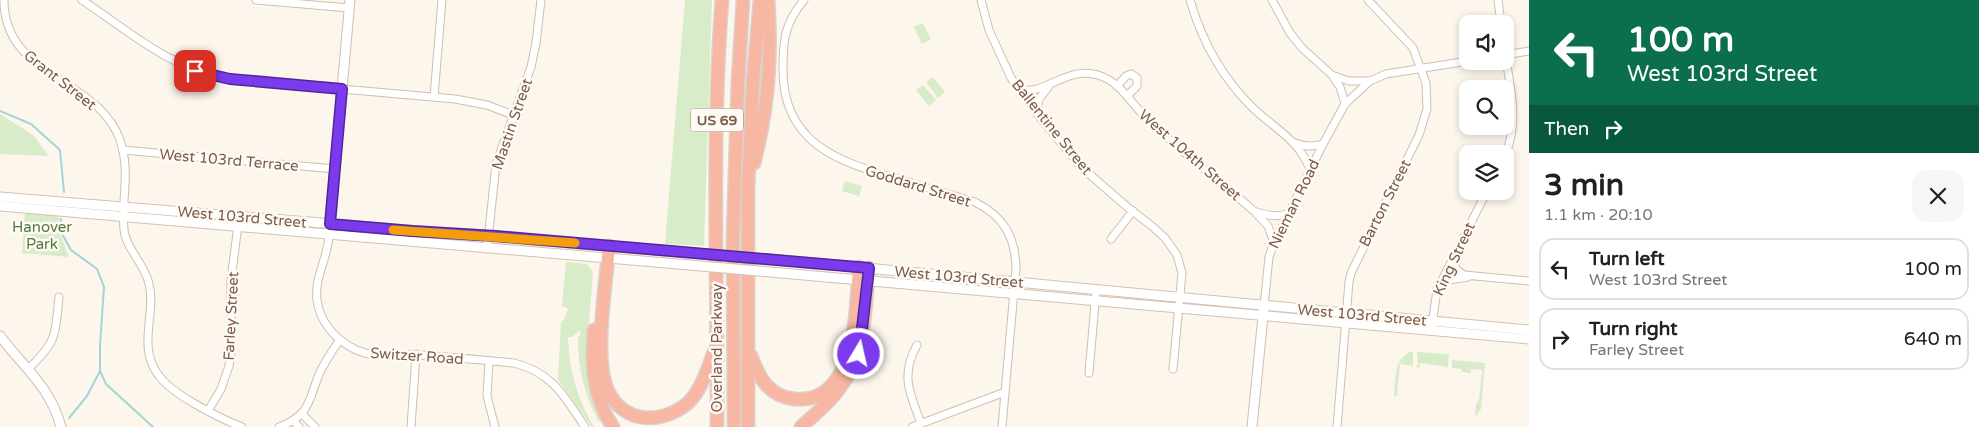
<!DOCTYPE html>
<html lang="en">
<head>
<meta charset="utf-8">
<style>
  body { margin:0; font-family:"Varela Round",sans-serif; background:#f6f6f6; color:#202124; height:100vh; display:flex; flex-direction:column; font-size:19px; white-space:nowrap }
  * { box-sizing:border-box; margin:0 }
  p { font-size:16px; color:#757577 }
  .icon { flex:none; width:28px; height:28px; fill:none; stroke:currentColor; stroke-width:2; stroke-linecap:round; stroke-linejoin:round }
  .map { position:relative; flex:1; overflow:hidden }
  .details { display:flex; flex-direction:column; background:#fff; width:450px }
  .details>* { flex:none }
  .banner { background:#0b6e4f; color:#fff; overflow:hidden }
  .buttons { position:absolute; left:1459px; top:15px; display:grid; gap:10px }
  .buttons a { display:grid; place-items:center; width:55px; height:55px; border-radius:10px; background:#fff; box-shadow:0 2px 8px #0003; font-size:25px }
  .pin { position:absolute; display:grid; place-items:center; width:42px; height:42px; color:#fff; margin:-21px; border-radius:10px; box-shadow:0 2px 8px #0006 }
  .me { position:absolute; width:55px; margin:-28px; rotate:9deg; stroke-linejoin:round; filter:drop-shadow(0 0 4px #0008) }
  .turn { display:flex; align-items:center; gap:18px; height:105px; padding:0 15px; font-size:22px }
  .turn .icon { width:65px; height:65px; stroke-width:2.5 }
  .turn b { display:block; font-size:35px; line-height:42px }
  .then { display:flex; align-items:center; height:48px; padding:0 15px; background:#0003; gap:10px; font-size:19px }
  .round { display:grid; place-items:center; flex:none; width:52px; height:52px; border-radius:15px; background:#f6f6f6 }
  .overview { display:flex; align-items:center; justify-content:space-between; height:85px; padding:0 15px }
  h1 { font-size:30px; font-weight:700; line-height:38px }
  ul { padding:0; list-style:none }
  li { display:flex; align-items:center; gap:15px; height:62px; margin:0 10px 8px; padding:0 5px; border:2px solid #e0e0e0; border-radius:15px }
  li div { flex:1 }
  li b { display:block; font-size:19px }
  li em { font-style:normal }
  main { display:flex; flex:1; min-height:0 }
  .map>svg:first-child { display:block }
</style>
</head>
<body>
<main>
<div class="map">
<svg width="1529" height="427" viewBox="0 0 1529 427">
  <rect width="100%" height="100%" fill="#fdf6ec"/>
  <g fill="#d8ecc9">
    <path d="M685,0H712L704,246L665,244Z"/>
    <path d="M923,23L931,39L922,44L914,27Z"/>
    <path d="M933,77L945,92L938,98L926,82Z"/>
    <path d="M923,85L936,100L929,106L916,90Z"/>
    <path d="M0,114L33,135L49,156L0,154Z"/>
    <path d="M845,181L862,186L859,196L842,191Z"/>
    <path d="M25,212L59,215L60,234L69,257L22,253Z"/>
    <path d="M566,262L587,264L593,272L587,348L588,374L609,427H604L601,422L598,421C584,393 578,369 578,337L580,336V330L572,337H568C569,371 577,398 594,427H592L558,380L561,323L565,318L568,309L562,306Z"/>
    <path d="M1413,351V366L1400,364L1397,396H1394C1396,379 1393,357 1413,351Z"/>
    <path d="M1417,352L1449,354L1448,367L1420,363L1419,368L1416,367L1418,364Z"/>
    <path d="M1452,360L1485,363L1481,409L1475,417L1476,404L1479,400L1482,370L1471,369V373L1462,372V369L1452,368Z"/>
  </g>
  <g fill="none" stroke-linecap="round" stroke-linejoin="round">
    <g stroke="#a5d3da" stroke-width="2">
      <path d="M0,111L31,124L60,150L64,192"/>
      <path d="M61,219L62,234L71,250L97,269L104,287L100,345V371L106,384L153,427"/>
      <path d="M69,418L87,396L100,371"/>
    </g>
    <defs>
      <g id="minor">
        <path d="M4,0C4,78 98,77 120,140C131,172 121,198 124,230C126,249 145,264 149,284C154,304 147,324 148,345C149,375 171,390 195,404C211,413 226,421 242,427"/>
        <path d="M82,0C133,34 167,67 229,79L455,99L487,105L513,115"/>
        <path d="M256,0L349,8"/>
        <path d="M804,0C784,24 783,41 783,70C783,142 836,161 895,178C921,186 948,194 975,202C1004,217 1015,236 1016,268L1002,427"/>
        <path d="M981,0L989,30L1011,78L1042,120L1079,165L1126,206L1153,227L1165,238L1177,255L1182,273L1173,369"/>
        <path d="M1190,0C1202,41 1222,78 1253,108C1276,130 1297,138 1310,169"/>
        <path d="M1272,0L1290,33L1302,48L1332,75L1340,87L1345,104"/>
        <path d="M1498,0L1501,24"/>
        <path d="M1505,53C1510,87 1520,122 1505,155"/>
        <path d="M1505,55L1529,51"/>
        <path d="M1334,76L1349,81H1370"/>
        <path d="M1117,86L1126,76L1131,74L1137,78V86L1127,96"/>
        <path d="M1019,88C1041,99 1066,65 1098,75C1122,82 1133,107 1151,123C1184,154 1221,182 1255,212L1268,226L1274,243"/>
        <path d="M434,97L442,0"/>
        <path d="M1037,114L1039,99L1049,86"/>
        <path d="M1295,143C1305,147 1313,147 1323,144"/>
        <path d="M123,150L335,169"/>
        <path d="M1256,212C1267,215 1278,218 1289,213"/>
        <path d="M329,233C329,257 314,276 317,300C321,329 348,353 377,355C391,356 405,353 419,355C450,357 482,360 514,363C553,373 564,396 585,427"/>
        <path d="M1111,239L1133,211"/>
        <path d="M487,249L496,164L531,67L536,43L541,0"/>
        <path d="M1452,260L1457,270L1464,275L1529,281"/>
        <path d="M1441,284L1448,280L1468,277"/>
        <path d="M1264,306L1269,257L1274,243L1323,144L1345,104L1370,81L1386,74L1468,61"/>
        <path d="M1431,331L1437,290L1487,191"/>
        <path d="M917,345C900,375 910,394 921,423"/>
        <path d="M489,361L487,396L495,427"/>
        <path d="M29,368C58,341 55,334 59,297"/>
        <path d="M1089,373L1096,291"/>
        <path d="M208,411L221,389L229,366L231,352V280L239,217"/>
        <path d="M302,414L315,427"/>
        <path d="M294,421L299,427"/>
        <path d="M279,427C313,414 308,398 321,370C327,359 333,349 340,340"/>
        <path d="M411,427L416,354"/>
        <path d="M912,427L1005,392"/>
        <path d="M1337,427L1349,282L1351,273L1419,135L1427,109L1426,83L1413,48L1368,0"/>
      </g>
      <g id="tertiary">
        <path d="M329,233L350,0"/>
        <path d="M0,336C24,368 50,386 61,427"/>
        <path d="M1252,427L1264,306"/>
      </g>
      <g id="secondary">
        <path d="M0,197L668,251"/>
        <path d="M0,206L666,263"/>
        <path d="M781,260L1529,330"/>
        <path d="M781,273L1529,339"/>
      </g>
      <g id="motorway">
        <path d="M754,163C768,110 772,54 768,0"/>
        <path d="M609,246C606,284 595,348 605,383C618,423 659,427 688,403C702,389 707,370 714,352"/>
        <path d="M594,330C591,365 593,397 613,427"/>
        <path d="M751,356C759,377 768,396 794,399C857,406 856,308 859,267"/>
        <path d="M717,427C718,285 711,142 722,0"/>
        <path d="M734,427L733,238L738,82L743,0"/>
        <path d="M748,427V187L753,82L760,0"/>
        <path d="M801,427C814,415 829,403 839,389C867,353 864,311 869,268"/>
      </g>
    </defs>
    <use href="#minor" stroke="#d1beb0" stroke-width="9"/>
    <use href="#tertiary" stroke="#d1beb0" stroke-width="11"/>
    <use href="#secondary" stroke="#d6c0b0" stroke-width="11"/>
    <use href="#motorway" stroke="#dad1cd" stroke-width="15"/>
    <use href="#minor" stroke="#fff" stroke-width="7"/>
    <use href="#tertiary" stroke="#fff" stroke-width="9"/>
    <use href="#secondary" stroke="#fff" stroke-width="9"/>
    <use href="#motorway" stroke="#f7b7a3" stroke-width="12"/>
    <defs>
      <g id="secondary-bridge">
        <path d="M668,251L781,260"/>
        <path d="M666,263L781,273"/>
      </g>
    </defs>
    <use href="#secondary-bridge" stroke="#d6c0b0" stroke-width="11" stroke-linecap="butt"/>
    <use href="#secondary-bridge" stroke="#fff" stroke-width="9"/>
  </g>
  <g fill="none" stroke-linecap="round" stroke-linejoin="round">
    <defs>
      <path id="route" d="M195,71L230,79L342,89L330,224L412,231L496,236L869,268L859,354"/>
    </defs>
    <use href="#route" stroke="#51269a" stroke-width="12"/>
    <use href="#route" stroke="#7c3aed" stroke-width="9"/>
    <path stroke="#f59e0b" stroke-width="9" d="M393,230L575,243"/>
  </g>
  <g text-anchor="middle" stroke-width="5" stroke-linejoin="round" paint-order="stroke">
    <rect fill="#fffaf3" stroke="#a28b7f" stroke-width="1" x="691" y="108.5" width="52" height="23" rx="4"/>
    <g font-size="14" font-weight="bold" fill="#7a5c4d">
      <text x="717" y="125">US 69</text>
    </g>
    <g font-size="15" fill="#7a5c4d" stroke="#fffaf3">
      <text transform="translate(60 80) rotate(38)" y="5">Grant Street</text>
      <text transform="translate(512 124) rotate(-71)" y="5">Mastin Street</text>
      <text transform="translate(1052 127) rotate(51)" y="5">Ballentine Street</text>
      <text transform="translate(1190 155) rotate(41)" y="5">West 104th Street</text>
      <text transform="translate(229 160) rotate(5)" y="5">West 103rd Terrace</text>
      <text transform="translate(918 186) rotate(17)" y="5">Goddard Street</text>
      <text transform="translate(1385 203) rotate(-63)" y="5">Barton Street</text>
      <text transform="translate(1294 204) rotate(-64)" y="5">Nieman Road</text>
      <text transform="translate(242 217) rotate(5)" y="5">West 103rd Street</text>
      <text transform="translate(1454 259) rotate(-65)" y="5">King Street</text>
      <text transform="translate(959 277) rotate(5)" y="5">West 103rd Street</text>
      <text transform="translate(1362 315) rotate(5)" y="5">West 103rd Street</text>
      <text transform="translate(231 316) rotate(-87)" y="5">Farley Street</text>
      <text transform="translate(717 348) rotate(-90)" y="5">Overland Parkway</text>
      <text transform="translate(417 356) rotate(4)" y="5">Switzer Road</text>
    </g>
    <g font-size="15" fill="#537a41" stroke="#fffaf3">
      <text x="42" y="232">Hanover<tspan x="42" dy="17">Park</tspan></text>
    </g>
  </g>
</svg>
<div class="buttons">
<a><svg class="icon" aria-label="sound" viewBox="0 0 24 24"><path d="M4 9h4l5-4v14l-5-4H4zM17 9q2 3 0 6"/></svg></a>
<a><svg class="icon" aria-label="search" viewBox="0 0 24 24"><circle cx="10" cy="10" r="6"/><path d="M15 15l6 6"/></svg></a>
<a><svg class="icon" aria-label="layers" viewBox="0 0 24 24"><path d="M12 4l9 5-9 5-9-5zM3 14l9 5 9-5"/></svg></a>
</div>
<div class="pin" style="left:195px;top:71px;background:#d93025"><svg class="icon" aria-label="arrive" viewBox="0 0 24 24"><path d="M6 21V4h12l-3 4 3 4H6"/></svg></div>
<svg class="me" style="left:859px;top:354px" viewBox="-20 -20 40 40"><circle r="17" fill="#7c3aed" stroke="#fff" stroke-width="3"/><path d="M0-11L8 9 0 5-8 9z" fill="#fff"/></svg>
</div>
<section class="details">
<div class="banner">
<div class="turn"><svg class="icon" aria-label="left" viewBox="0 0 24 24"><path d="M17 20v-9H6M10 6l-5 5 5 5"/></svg><div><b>100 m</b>West 103rd Street</div></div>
<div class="then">Then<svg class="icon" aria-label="right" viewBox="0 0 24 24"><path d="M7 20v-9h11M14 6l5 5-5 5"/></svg></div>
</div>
<div class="overview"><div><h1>3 min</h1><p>1.1 km · 20:10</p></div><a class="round"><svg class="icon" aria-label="close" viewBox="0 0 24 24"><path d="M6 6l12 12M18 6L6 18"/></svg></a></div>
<ul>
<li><svg class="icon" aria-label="left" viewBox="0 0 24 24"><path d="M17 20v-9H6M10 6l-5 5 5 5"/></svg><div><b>Turn left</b><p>West 103rd Street</p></div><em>100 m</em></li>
<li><svg class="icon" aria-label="right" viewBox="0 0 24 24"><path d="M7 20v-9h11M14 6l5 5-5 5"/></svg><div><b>Turn right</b><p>Farley Street</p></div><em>640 m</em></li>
</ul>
</section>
</main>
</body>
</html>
